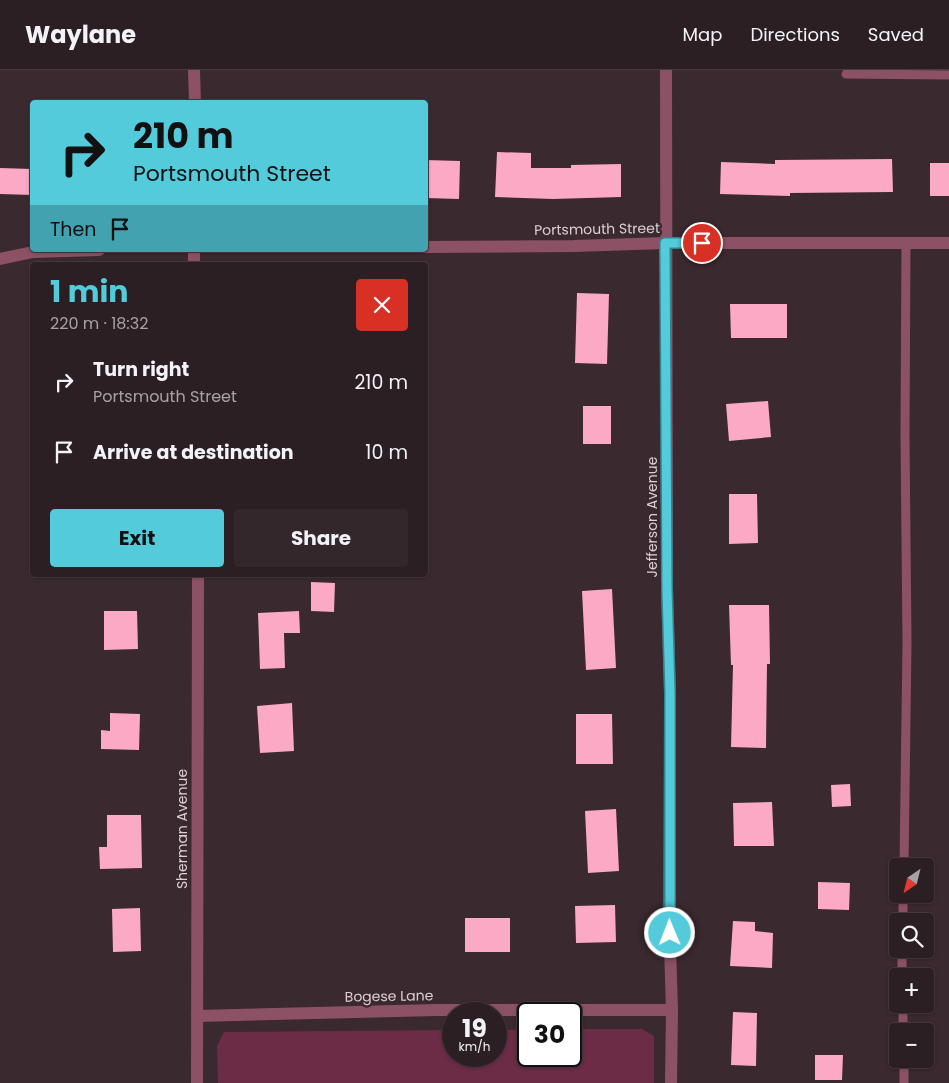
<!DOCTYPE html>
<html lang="en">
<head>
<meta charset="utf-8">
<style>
  body { margin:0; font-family:Poppins,sans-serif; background:#34272b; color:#f1f3f6; height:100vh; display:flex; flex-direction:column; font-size:19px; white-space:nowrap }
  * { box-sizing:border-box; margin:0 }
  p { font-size:16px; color:#a6a2a6 }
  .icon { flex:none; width:28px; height:28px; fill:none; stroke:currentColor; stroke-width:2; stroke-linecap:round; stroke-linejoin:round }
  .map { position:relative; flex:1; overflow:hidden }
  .panel { position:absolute; left:30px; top:192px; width:398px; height:315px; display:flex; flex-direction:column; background:#2c1f23; border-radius:5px; box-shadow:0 1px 4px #0004,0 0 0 1px #483d41 }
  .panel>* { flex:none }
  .banner { position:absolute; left:30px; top:30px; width:398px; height:152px; border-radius:5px; box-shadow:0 1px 4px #0004,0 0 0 1px #483d41; background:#53cbdb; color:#111; overflow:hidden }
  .needle { width:32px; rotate:215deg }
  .fabs { position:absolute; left:889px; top:788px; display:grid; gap:10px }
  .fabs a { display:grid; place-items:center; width:45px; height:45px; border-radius:5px; background:#2c1f23; box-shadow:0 1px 4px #0004,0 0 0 1px #483d41; font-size:25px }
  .speed { position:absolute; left:442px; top:932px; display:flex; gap:10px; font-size:25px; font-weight:700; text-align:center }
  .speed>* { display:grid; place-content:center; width:65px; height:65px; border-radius:50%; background:#2c1f23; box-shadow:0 1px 4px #0004,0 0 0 1px #483d41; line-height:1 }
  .speed small { font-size:12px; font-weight:400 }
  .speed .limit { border:2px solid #111; border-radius:8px; background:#fff; color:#111 }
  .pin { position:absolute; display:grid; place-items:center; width:42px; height:42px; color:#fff; margin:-21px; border:2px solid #fff; border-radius:50%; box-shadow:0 1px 5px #0007 }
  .me { position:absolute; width:55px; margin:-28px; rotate:359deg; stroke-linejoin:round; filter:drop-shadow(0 0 4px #0008) }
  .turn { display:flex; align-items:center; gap:18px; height:105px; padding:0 20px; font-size:22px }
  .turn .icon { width:65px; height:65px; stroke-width:2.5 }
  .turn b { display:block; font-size:35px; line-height:42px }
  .then { display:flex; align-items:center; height:48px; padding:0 20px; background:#0003; gap:10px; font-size:19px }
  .round { display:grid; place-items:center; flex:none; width:52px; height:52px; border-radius:5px; background:#34272b }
  .summary { display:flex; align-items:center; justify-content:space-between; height:85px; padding:0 20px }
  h1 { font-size:30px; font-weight:700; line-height:38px; color:#53cbdb }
  .cta { display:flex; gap:10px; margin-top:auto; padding:10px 20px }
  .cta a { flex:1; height:58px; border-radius:5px; background:#53cbdb; color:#111; font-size:20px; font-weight:700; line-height:58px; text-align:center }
  .cta a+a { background:#34272b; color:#f1f3f6 }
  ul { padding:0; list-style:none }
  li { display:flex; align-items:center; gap:15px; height:70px; padding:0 20px }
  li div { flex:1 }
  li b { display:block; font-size:19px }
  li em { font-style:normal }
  header { display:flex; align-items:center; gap:30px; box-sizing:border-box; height:70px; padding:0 25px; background:#2c1f23; border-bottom:1px solid #483d41 }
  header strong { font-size:24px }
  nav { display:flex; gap:28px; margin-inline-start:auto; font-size:18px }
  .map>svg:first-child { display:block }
</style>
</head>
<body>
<header>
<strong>Waylane</strong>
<nav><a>Map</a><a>Directions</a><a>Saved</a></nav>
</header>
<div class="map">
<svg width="949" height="1013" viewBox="0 0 949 1013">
  <rect width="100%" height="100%" fill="#3a292f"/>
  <path fill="#6c2c45" d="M571,959H642L654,966V1013H218L217,976L224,962L454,960V986H496V960H529V986H571Z"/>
  <g fill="#fba9c5">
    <path d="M497,82L531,83V98H571V95L621,94V127L553,129L495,127Z"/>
    <path d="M892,89L893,122L790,123V126L720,124L721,92L775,94V90Z"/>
    <path d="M425,90L460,91L459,129L425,128Z"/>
    <rect x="930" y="93" width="19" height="33"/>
    <path d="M0,98L32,99V125L0,124Z"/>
    <path d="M577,223L609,224L607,294L575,293Z"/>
    <path d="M730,234H787V268H731Z"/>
    <path d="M768,331L771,367L729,371L726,334Z"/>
    <rect x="583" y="336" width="28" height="38"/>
    <path d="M729,424H757L758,473L729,474Z"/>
    <path d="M311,512L335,513L334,542L311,541Z"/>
    <path d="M612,519L616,598L586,600L582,521Z"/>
    <path d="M729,535H769L770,594H767L766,678L731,677L733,595H731Z"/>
    <path d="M104,541H137L138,579L104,580Z"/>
    <path d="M299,541L300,563H284L285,598L260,599L258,543Z"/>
    <path d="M292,633L294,681L260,683L257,636Z"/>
    <path d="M110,643L140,644L139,680L101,679V660L110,661Z"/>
    <path d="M576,644H612L613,694H576Z"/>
    <path d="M850,714L851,736L832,737L831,715Z"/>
    <path d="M772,732L774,776H734L733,733Z"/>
    <path d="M616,739L619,801L588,803L585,741Z"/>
    <path d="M107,745H141L142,798L100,799L99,777H107Z"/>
    <path d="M818,812L850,813L849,840L818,839Z"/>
    <path d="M615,835L616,872L576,873L575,836Z"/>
    <path d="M140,838L141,881L113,882L112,839Z"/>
    <rect x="465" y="848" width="45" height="34"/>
    <path d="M733,851L755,852V861L773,863L772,898L730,896Z"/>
    <path d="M733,942L757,943L756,996L731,995Z"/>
    <path d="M815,985H843L842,1010H815Z"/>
  </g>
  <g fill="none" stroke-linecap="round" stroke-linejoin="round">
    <g stroke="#8d5166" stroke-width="9">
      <path d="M846,4L949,5"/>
      <path d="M904,796L907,573L905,365L906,174"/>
      <path d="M903,851V824"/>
      <path d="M902,906V879"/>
      <path d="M903,934V961"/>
      <path d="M904,989V1013"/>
    </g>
    <g stroke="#8d5166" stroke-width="12">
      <path d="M194,0L195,32"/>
      <path d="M666,0L667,519L670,623L669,844L672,940L671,1013"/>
      <path d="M425,177L574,176L665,173H949"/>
      <path d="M194,180V195"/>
      <path d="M0,189L33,182L99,180"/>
      <path d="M197,946L436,940H672"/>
      <path d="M197,1013L198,505"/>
    </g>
  </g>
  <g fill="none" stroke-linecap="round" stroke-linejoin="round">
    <defs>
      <path id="route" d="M670,863V623L667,519L665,173H702"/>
    </defs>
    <use href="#route" stroke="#36848e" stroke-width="12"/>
    <use href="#route" stroke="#53cbdb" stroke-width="9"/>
  </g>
  <g text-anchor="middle" stroke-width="5" stroke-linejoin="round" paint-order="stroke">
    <g font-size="14" fill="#dbd0d3" stroke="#3a292f">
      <text transform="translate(597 159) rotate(-1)" y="5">Portsmouth Street</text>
      <text transform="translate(652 447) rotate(-90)" y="5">Jefferson Avenue</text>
      <text transform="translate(182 759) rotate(-90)" y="5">Sherman Avenue</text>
      <text transform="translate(389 926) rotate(-1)" y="5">Bogese Lane</text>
    </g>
  </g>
</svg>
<div class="fabs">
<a><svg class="needle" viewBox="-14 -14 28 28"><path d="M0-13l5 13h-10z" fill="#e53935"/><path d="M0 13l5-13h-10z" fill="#a6a2a6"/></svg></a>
<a><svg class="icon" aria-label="search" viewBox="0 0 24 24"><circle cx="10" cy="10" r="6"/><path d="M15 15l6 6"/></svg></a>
<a>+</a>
<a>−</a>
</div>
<div class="speed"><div>19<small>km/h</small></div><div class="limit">30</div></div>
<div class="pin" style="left:702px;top:173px;background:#d93025"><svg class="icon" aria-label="arrive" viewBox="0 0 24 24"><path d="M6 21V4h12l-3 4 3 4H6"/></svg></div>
<svg class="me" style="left:670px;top:863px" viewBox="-20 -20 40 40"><circle r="17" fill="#53cbdb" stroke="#fff" stroke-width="3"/><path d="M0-11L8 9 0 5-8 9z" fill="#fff"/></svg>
<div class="banner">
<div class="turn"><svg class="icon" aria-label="right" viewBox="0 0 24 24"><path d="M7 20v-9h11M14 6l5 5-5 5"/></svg><div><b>210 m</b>Portsmouth Street</div></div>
<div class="then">Then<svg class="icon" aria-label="arrive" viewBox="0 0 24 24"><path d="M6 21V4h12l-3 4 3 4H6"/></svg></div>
</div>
<section class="panel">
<div class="summary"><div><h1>1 min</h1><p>220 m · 18:32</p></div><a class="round" style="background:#d93025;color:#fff"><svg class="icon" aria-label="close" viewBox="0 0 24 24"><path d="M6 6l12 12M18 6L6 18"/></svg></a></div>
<ul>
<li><svg class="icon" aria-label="right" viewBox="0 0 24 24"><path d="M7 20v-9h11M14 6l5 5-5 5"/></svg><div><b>Turn right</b><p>Portsmouth Street</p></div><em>210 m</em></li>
<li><svg class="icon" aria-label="arrive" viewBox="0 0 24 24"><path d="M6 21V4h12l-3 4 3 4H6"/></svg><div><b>Arrive at destination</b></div><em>10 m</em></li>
</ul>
<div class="cta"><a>Exit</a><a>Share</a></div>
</section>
</div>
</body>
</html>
